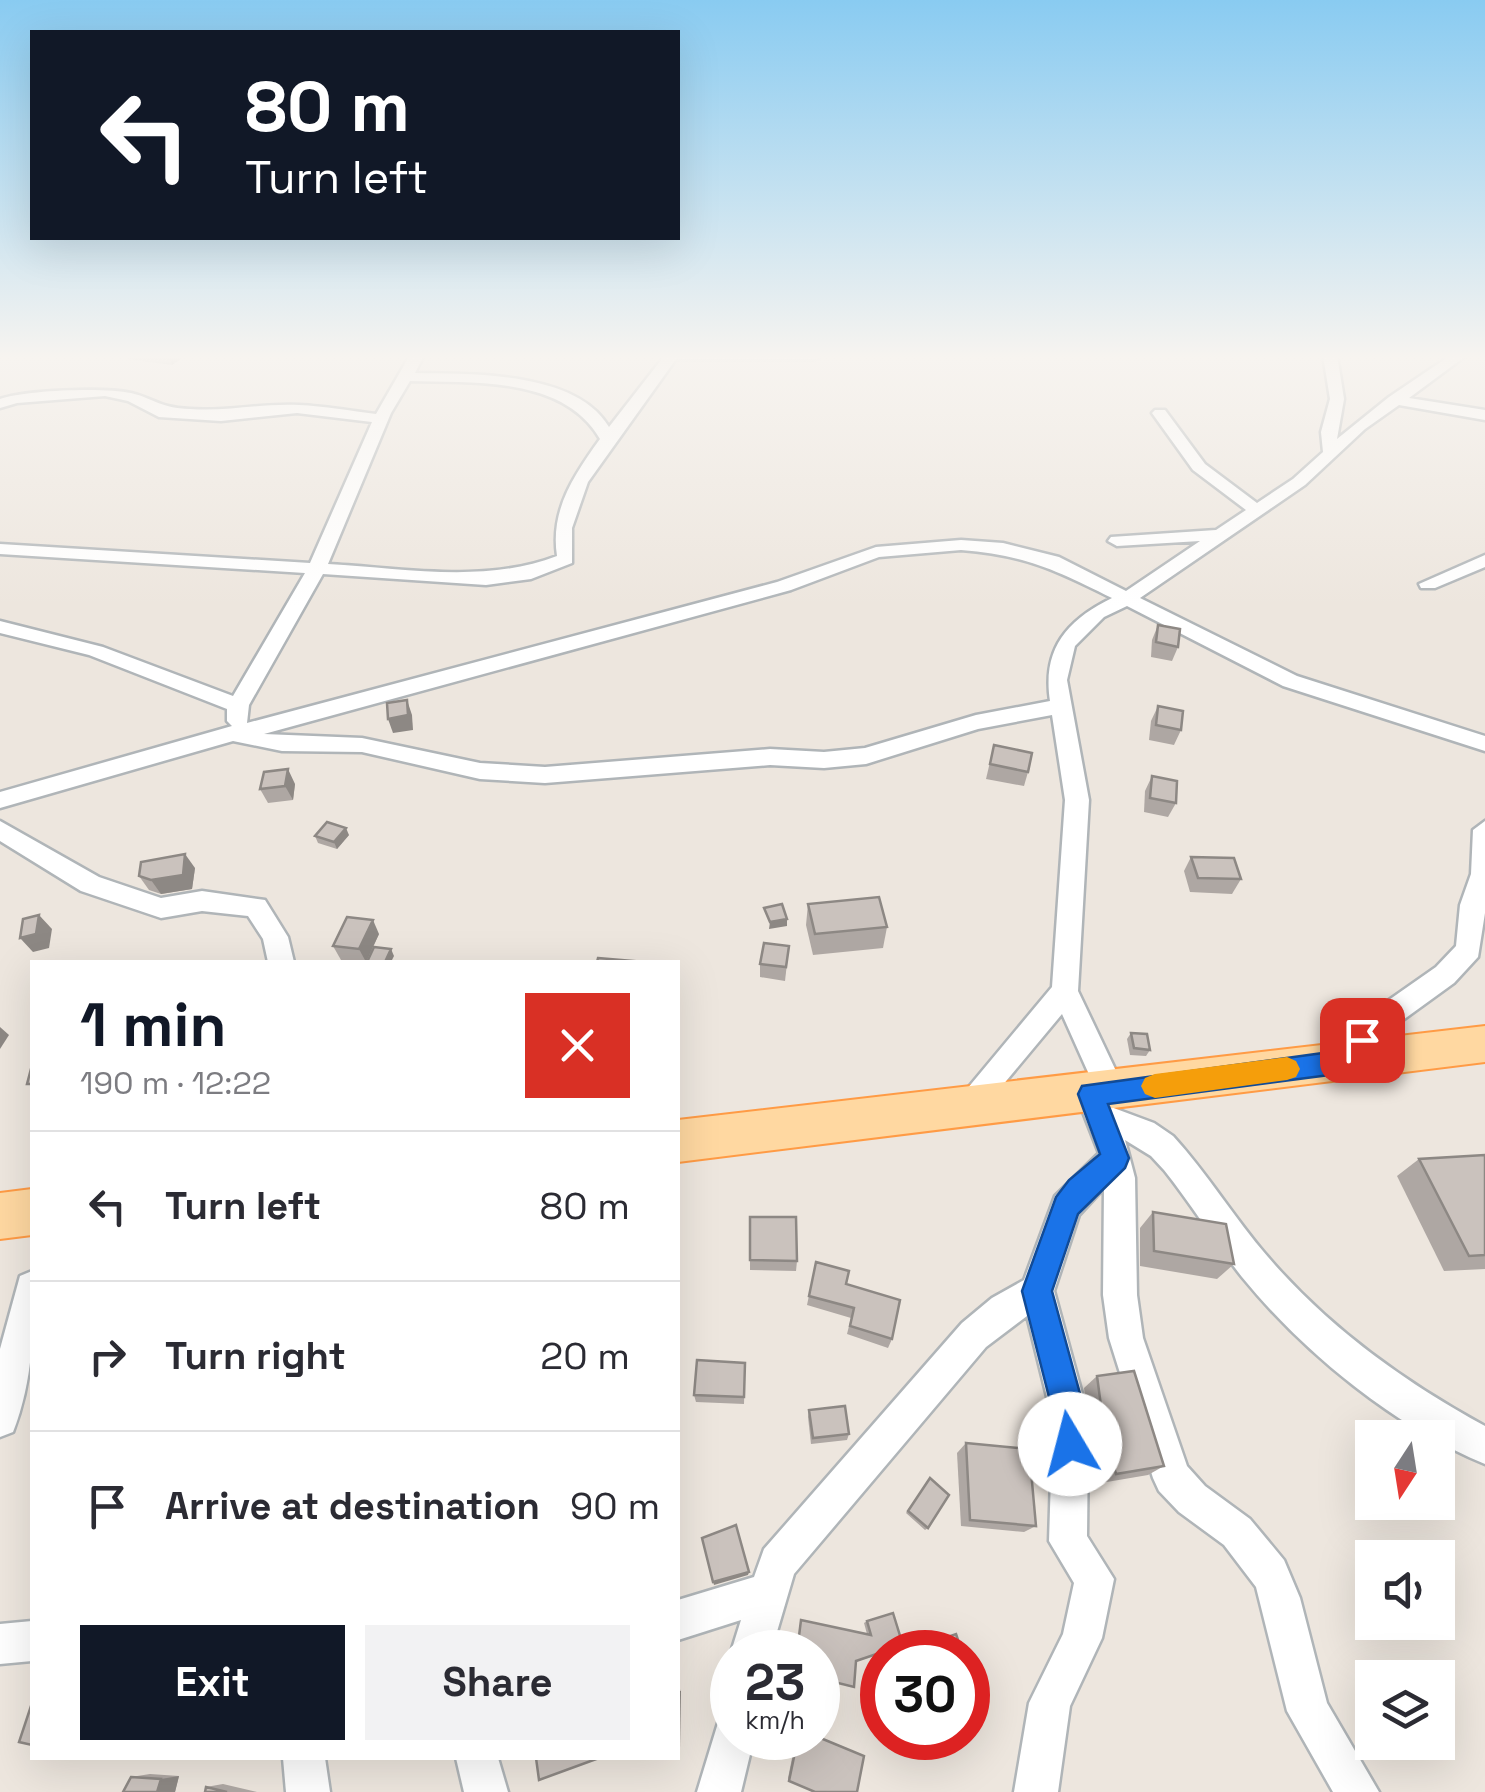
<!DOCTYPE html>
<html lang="en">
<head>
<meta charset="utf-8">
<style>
  body { margin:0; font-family:"Space Grotesk",sans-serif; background:#f2f2f3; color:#2b2b33; height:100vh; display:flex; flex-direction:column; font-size:38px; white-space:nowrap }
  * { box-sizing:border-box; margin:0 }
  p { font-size:32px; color:#7c7c81 }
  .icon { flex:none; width:55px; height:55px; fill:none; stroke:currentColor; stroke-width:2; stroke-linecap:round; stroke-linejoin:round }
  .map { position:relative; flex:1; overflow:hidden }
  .drawer { position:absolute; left:30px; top:960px; width:650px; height:800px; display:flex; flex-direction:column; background:#fff; border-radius:0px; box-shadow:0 10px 40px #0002 }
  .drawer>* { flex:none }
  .banner { position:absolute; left:30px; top:30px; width:650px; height:210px; border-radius:0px; box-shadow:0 10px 40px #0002; background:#111827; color:#fff; overflow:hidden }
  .needle { width:65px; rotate:192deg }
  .tools { position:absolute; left:1355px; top:1420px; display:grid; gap:20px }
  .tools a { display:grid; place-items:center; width:100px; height:100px; border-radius:0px; background:#fff; box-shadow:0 10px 40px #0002; font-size:50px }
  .speed { position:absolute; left:710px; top:1630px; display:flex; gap:20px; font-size:50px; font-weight:700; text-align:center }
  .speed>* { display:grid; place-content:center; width:130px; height:130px; border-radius:50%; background:#fff; box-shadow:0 10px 40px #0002; line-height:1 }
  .speed small { font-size:25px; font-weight:400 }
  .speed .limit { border:15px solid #d22; background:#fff; color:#111 }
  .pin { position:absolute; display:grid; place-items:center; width:85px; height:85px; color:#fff; margin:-42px; border-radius:20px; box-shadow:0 5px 15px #0006 }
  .me { position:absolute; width:110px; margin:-55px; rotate:352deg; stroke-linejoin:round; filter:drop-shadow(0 0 8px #0008) }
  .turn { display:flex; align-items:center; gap:35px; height:210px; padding:0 50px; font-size:45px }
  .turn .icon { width:130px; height:130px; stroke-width:2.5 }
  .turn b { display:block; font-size:70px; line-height:85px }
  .round { display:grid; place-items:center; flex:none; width:105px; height:105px; border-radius:0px; background:#f2f2f3 }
  .summary { display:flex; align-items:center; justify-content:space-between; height:170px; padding:0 50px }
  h1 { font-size:60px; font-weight:700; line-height:75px; color:#111827 }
  .action { display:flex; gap:20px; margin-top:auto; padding:20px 50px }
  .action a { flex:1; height:115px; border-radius:0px; background:#111827; color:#fff; font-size:40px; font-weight:700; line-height:115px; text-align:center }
  .action a+a { background:#f2f2f3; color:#2b2b33 }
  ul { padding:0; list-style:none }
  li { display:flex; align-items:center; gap:30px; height:150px; padding:0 50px; border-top:2px solid #e1e1e2 }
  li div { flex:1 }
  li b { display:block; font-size:38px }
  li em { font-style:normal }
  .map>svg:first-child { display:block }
</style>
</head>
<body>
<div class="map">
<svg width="1485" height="1792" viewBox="0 0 1485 1792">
  <rect width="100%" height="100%" fill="#ede6de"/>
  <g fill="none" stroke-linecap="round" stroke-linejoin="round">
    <defs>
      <g id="street">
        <path d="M410,355H424L415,373C472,374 576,371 609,427L665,355H822L815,359H676L588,482L572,528V563L531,579L486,585L323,574L249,705L247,723L777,582L876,547L961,540L1003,543L1059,557L1126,591L1200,541L1117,546L1108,541L1111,537L1216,530L1246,510L1193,470L1152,413L1155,410H1165L1205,464L1257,503L1293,479L1323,452L1321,432L1330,399L1323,355H1337L1344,399L1337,439L1389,397L1451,355H1467L1409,398L1485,410V420L1399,405L1365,429L1305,485L1140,598L1297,676L1485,736V751L1283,686L1127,606L1104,617L1075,646L1067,680L1089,800L1078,991L1126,1092L1121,1101L1111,1107L1154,1123L1173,1136C1208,1174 1234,1218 1268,1257C1328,1327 1404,1382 1485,1426V1464C1395,1427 1305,1354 1242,1277C1215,1243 1192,1205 1164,1170L1151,1156L1125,1140L1135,1178L1137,1295L1143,1338L1187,1466L1205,1486L1250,1519L1284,1560L1300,1598L1327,1703L1379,1792H1333L1287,1711L1256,1587L1224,1545L1179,1512L1159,1491L1153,1478L1109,1338L1103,1295L1104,1188L1079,1215L1054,1291L1084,1401L1088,1445L1087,1536L1114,1579L1102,1638L1070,1706L1058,1792H1014L1029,1703L1063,1634L1074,1583L1049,1541L1052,1445L1048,1401L1027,1316L986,1347L794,1574L771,1652H732V1656L731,1652L741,1620L678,1640V1600L754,1577L764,1549L962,1323L992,1298L1024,1280L1055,1196L1099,1153L1076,1094L1081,1085L1092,1081L1062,1014L977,1116L967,1120L957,1116L952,1107L1052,987L1065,800L1052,715L978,729L866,764L824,768L770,765L545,783L480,779L362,752L282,751L233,741L0,808V792L232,726L227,721V709L89,655L0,633V621L103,647L233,696L305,573L0,554V544L310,563L372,422L297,413L221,421L159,417L128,401L105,396L17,403L0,408V399C24,390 105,387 131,393C155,399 160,408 190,409C226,412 262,403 299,405C324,406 351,411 376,414ZM410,381C473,383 564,376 600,439C574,475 550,510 557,556C484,584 404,568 328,564L391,413ZM961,550C1025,555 1056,570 1112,598C1067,620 1042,649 1050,701L976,715L865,748L824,752L770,749L545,767L480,763L362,738L264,734L791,590L879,557Z"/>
        <path d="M1485,555V567L1435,588H1421L1419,584Z"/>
        <path d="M0,821L99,877L161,898L202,891L265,900L288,937L294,962H268L263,939L248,916L202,911L161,918L81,891L0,841Z"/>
        <path d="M1485,821V913L1478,957L1454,983L1396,1025L1348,1071L1338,1075L1328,1071L1324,1062L1328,1053L1376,1009L1436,967L1456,946L1460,905L1471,874L1473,830Z"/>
        <path d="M32,1271C35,1325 33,1381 13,1432L0,1437V1349L20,1276Z"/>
        <path d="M32,1621V1661L0,1664V1624Z"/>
        <path d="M732,1717V1738H754L741,1792H697L718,1723Z"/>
        <path d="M283,1758H325L330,1792H286Z"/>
        <path d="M456,1758H498L508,1792H464Z"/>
      </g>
      <g id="primary">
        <path d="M1485,1026V1062L678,1162V1120Z"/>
        <path d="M32,1189V1235L0,1239V1193Z"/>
      </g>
    </defs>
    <use href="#street" stroke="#b0b5b8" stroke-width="5"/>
    <use href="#primary" stroke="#ff9b45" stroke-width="4"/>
    <use href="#street" fill="#fff" fill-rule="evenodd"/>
    <use href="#primary" fill="#ffd8a1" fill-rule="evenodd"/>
  </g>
  <g fill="#aea7a3">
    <path d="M125,355H187L172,365L127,359Z"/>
    <path d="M1158,625L1178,647L1172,661L1151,657L1152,640Z"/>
    <path d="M1158,706L1181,730L1174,745L1149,740L1151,721Z"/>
    <path d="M994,745L1028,772L1024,786L986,779Z"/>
    <path d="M1152,776L1176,803L1168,817L1144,812L1145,791Z"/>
    <path d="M295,784L293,800L268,803L260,789Z"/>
    <path d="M349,835L337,849L318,843L315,836Z"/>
    <path d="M1191,857L1241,879L1232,894L1190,892L1184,871Z"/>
    <path d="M195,868L192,889L161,894L149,890L139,876Z"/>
    <path d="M808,904L887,927L883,948L813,955L806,925Z"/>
    <path d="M379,934L366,962L341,960L333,946Z"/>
    <path d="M789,946L785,981L760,977V964Z"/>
    <path d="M1131,1033L1150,1050L1146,1056L1130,1055L1127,1039Z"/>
    <path d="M1485,1155V1269L1444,1271L1397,1176L1419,1159Z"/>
    <path d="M1153,1212L1234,1264L1217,1279L1140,1266V1228Z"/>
    <path d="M750,1217L797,1261L796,1271L750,1270Z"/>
    <path d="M816,1262L892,1339L888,1348L847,1334L851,1318L807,1305Z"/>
    <path d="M745,1363L744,1404L696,1402L694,1395Z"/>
    <path d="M1097,1376L1164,1466L1148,1475L1101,1483L1092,1453L1084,1388Z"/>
    <path d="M809,1410L849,1434L847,1440L811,1444L808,1417Z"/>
    <path d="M966,1443L1036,1526L1024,1532L961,1526L957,1453Z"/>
    <path d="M930,1478L928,1528L925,1530L906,1513Z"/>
    <path d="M801,1620L867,1634L864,1623L867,1621L902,1642L818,1652H796Z"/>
    <path d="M796,1738H818L789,1781L788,1778Z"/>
    <path d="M150,1774L179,1776L175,1792L131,1777Z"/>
    <path d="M223,1784L257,1792H205L206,1787Z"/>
  </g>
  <g fill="#8d8884">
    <path d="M171,355H187L172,365L169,356Z"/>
    <path d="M407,700L412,715L413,730L393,733L388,719Z"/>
    <path d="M288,769L295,784L293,800L285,786Z"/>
    <path d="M346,828L349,835L337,849L334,842Z"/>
    <path d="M185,854L195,868L192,889L161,894L151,880Z"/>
    <path d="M39,915L52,929L49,948L33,952L20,938Z"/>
    <path d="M787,919V926L769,929L770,922Z"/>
    <path d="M373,920L379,934L366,962L359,949Z"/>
    <path d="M391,949L394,956L391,962H385Z"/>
    <path d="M0,1027L9,1035L0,1049Z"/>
    <path d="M749,1572L748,1575L714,1585L713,1582Z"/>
    <path d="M679,1691H681L680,1748L678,1750Z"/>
    <path d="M179,1776L175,1792H157L161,1779Z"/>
  </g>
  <g fill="#cac2bd" stroke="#8d8884" stroke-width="2.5">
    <path d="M1158,625L1180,629L1178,647L1156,642Z"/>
    <path d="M407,700L408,715L388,719L387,703Z"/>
    <path d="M1158,706L1183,711L1181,730L1156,725Z"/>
    <path d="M994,745L1032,753L1028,772L990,764Z"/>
    <path d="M288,769L285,786L260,789L264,772Z"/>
    <path d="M1152,776L1177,781L1176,803L1150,798Z"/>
    <path d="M327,822L346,828L334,842L315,836Z"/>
    <path d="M185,854L183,875L151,880L139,876L141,862Z"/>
    <path d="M1191,857L1234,858L1241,879L1198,878Z"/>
    <path d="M879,897L887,927L815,934L808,904Z"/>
    <path d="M782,904L787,919L770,922L764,908Z"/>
    <path d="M39,915L36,934L20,938L23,919Z"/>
    <path d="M347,917L373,920L359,949L333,946Z"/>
    <path d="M764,943L789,946L786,967L760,964Z"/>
    <path d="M374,947L391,949L385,962H367Z"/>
    <path d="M598,958L645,962H597Z"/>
    <path d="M1131,1033L1147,1034L1150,1050L1134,1048Z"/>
    <path d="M32,1065V1084H27Z"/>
    <path d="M1485,1155V1255L1469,1256L1419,1159Z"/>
    <path d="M1153,1212L1226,1224L1234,1264L1154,1251Z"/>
    <path d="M750,1217H796L797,1261L750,1260Z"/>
    <path d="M816,1262L849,1271L846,1284L900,1300L892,1339L850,1326L854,1308L809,1296Z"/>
    <path d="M697,1360L745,1363L744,1397L694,1395Z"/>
    <path d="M1134,1371L1164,1466L1116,1474L1106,1443L1097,1376Z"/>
    <path d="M845,1406L849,1434L813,1438L809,1410Z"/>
    <path d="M966,1443L1029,1449L1036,1526L970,1520Z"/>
    <path d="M930,1478L949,1495L928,1528L908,1511Z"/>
    <path d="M736,1525L749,1572L713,1582L702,1538Z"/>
    <path d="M893,1613L902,1642L909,1643L856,1661L854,1687L818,1678V1652H797L801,1620L871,1635L867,1621Z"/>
    <path d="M956,1634L962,1652H911L910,1650Z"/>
    <path d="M678,1691H679L678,1750Z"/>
    <path d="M32,1703V1745L19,1742Z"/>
    <path d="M818,1737L864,1756L857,1792H815L789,1781L798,1738Z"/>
    <path d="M536,1758H599L539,1780Z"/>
    <path d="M131,1777L161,1779L157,1792H123Z"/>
    <path d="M206,1787L227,1792H205Z"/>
  </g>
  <linearGradient id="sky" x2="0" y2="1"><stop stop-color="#89cbf1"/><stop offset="0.59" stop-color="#f7f4f0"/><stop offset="1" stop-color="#f7f4f0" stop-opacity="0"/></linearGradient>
  <rect width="1485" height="606" fill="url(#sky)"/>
  <path fill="#1a73e8" stroke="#114b97" stroke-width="2.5" d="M1362,1029L1370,1032L1374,1040C1367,1054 1351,1069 1337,1074L1108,1104L1129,1158L1125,1168L1078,1214L1052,1291L1082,1401L1087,1444L1082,1456L1070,1461L1059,1456L1050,1401L1022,1291L1056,1197L1069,1180L1100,1154L1078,1094L1082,1086L1330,1052Z"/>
  <path fill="#f59e0b" d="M1287,1057L1296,1061L1300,1069L1296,1077L1287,1080L1155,1098L1145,1094L1141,1086L1145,1078L1155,1074Z"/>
</svg>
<div class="tools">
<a><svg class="needle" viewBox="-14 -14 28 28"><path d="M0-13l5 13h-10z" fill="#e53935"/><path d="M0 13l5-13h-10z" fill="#7c7c81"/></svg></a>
<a><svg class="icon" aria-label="sound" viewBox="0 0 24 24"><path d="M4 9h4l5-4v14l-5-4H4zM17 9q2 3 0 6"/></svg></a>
<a><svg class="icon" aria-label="layers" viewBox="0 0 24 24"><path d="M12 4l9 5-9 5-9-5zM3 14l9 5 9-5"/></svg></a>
</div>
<div class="speed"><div>23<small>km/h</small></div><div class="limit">30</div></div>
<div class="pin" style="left:1362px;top:1040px;background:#d93025"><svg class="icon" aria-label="arrive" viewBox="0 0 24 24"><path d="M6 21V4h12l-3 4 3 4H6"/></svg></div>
<svg class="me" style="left:1070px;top:1444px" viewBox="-20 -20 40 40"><circle r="19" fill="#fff"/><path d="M0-13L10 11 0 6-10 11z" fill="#1a73e8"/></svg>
<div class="banner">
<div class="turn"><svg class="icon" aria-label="left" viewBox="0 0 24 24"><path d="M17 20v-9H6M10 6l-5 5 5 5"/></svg><div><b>80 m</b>Turn left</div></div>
</div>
<section class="drawer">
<div class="summary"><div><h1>1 min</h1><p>190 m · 12:22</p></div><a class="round" style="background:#d93025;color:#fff"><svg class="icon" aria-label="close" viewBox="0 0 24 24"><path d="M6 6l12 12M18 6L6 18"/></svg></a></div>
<ul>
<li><svg class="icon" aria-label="left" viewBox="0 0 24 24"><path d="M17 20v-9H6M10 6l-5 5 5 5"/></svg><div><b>Turn left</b></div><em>80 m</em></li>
<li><svg class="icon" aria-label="right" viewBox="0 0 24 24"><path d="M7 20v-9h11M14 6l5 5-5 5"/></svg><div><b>Turn right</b></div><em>20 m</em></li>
<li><svg class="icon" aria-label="arrive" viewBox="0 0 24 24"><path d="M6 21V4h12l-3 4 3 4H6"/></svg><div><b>Arrive at destination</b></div><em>90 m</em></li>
</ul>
<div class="action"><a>Exit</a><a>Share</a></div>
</section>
</div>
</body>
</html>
